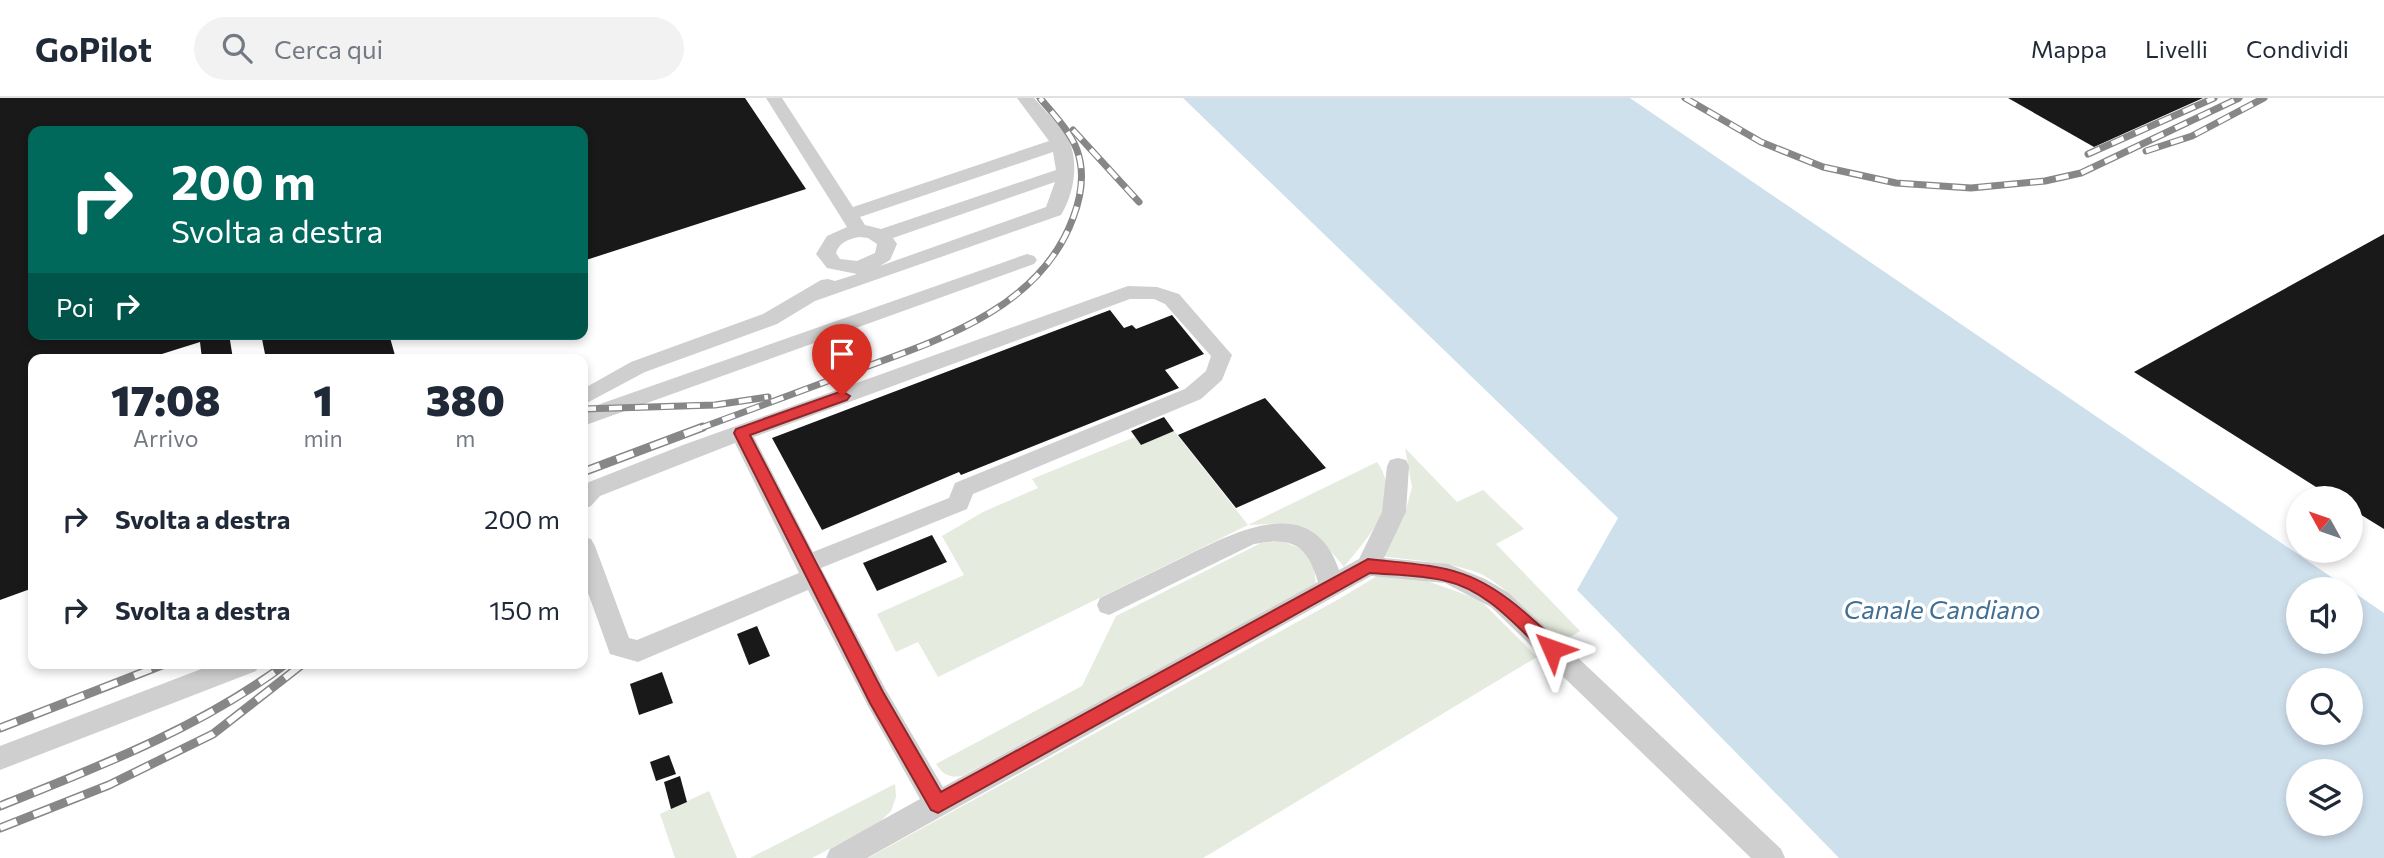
<!DOCTYPE html>
<html lang="it">
<head>
<meta charset="utf-8">
<style>
  body { margin:0; font-family:Commissioner,sans-serif; background:#f2f2f3; color:#1f2937; height:100vh; display:flex; flex-direction:column; font-size:26px; white-space:nowrap }
  * { box-sizing:border-box; margin:0 }
  p { font-size:23px; color:#747a83 }
  .icon { flex:none; width:38px; height:38px; fill:none; stroke:currentColor; stroke-width:2; stroke-linecap:round; stroke-linejoin:round }
  .map { position:relative; flex:1; overflow:hidden }
  .details { position:absolute; left:28px; top:256px; width:560px; height:315px; display:flex; flex-direction:column; background:#fff; border-radius:14px; box-shadow:0 4px 10px #0003 }
  .details>* { flex:none }
  .guide { position:absolute; left:28px; top:28px; width:560px; height:214px; border-radius:14px; box-shadow:0 4px 10px #0003; background:#00695c; color:#fff; overflow:hidden }
  .needle { width:46px; rotate:310deg }
  .fabs { position:absolute; left:2286px; top:388px; display:grid; gap:14px }
  .fabs a { display:grid; place-items:center; width:77px; height:77px; border-radius:50%; background:#fff; box-shadow:0 4px 10px #0003; font-size:35px }
  .pin { position:absolute; display:grid; place-items:center; width:60px; height:60px; color:#fff; margin:-72px -30px; border-radius:50% 50% 50% 0; rotate:-45deg; box-shadow:0 0 7px #0007 }
  .pin .icon { rotate:45deg }
  .me { position:absolute; width:77px; margin:-38px; rotate:313deg; stroke-linejoin:round; filter:drop-shadow(0 0 5px #0008) }
  .turn { display:flex; align-items:center; gap:24px; height:147px; padding:0 28px; font-size:32px }
  .turn .icon { width:91px; height:91px; stroke-width:2.5 }
  .turn b { display:block; font-size:49px; line-height:60px }
  .then { display:flex; align-items:center; height:66px; padding:0 28px; background:#0003; gap:14px; font-size:26px }
  .eta { display:flex; justify-content:space-evenly; align-items:center; height:119px; text-align:center }
  .eta b { font-size:42px; font-weight:800; line-height:49px }
  ul { padding:0; list-style:none }
  li { display:flex; align-items:center; gap:21px; height:91px; padding:0 28px }
  li div { flex:1 }
  li b { display:block; font-size:26px }
  li em { font-style:normal }
  header { display:flex; align-items:center; gap:42px; box-sizing:border-box; height:98px; padding:0 35px; background:#fff; border-bottom:2px solid #e0e1e3 }
  header strong { font-size:33px }
  nav { display:flex; gap:38px; margin-inline-start:auto; font-size:24px }
  .search { width:490px; height:63px; background:#f2f2f3; display:flex; align-items:center; gap:18px; box-sizing:border-box; padding:0 24px; border-radius:38px; color:#747a83; font-size:26px }
  .map>svg:first-child { display:block }
</style>
</head>
<body>
<header>
<strong>GoPilot</strong>
<div class="search"><svg class="icon" aria-label="search" viewBox="0 0 24 24"><circle cx="10" cy="10" r="6"/><path d="M15 15l6 6"/></svg>Cerca qui</div>
<nav><a>Mappa</a><a>Livelli</a><a>Condividi</a></nav>
</header>
<div class="map">
<svg width="2384" height="760" viewBox="0 0 2384 760">
  <rect width="100%" height="100%" fill="#fff"/>
  <g fill="#e5ebde">
    <path d="M1174,333L1248,427L1377,364C1405,404 1368,438 1344,469C1330,450 1306,430 1281,426C1271,425 1259,427 1248,427L938,579L918,544L896,554L877,516L964,477L942,438L983,414L1038,390L1032,381L1135,339L1141,347Z"/>
    <path d="M1405,350L1457,404L1483,392L1524,431L1496,446L1580,533L1559,546C1535,520 1514,495 1483,477C1460,465 1408,462 1381,458L1404,419L1412,389Z"/>
    <path d="M1282,443L1306,453L1314,469L1316,487L962,678C950,680 943,677 936,666L1082,588L1116,518L1261,445Z"/>
    <path d="M1382,475L1422,481L1480,502L1537,559L1203,760H868L1339,501Z"/>
    <path d="M895,686L896,699L891,713L880,724L812,760H750Z"/>
    <path d="M709,693L737,760H675L660,716Z"/>
  </g>
  <path fill="#cfe0ed" fill-rule="evenodd" d="M1183,0H1630L2384,515V760H1839L1577,492L1618,420ZM2298,492H2350V544H2298ZM2298,583H2350V635H2298ZM2298,674H2350V726H2298Z"/>
  <g fill="#191919">
    <path d="M0,0H745L806,91L583,163V33H33V236H229L233,261H202L200,244L146,261H33V490L0,502Z"/>
    <path d="M2008,0H2203L2094,49Z"/>
    <path d="M2384,136V431L2350,410V401H2335L2134,274Z"/>
    <path d="M1110,212L1124,230L1132,227L1136,231L1172,217L1204,256L1165,272L1179,290L961,377L959,374L822,432L772,340Z"/>
    <path d="M261,236H346L347,241L362,236H389L396,261H266Z"/>
    <path d="M1265,300L1326,370L1236,410L1178,337Z"/>
    <path d="M1164,319L1174,333L1141,347L1131,333Z"/>
    <path d="M932,437L947,464L877,493L863,465Z"/>
    <path d="M757,528L770,558L749,567L737,536Z"/>
    <path d="M662,574L673,605L639,617L630,586Z"/>
    <path d="M669,657L676,676L656,683L650,664Z"/>
    <path d="M680,678L687,704L671,711L664,684Z"/>
  </g>
  <g fill="none" stroke-linecap="round" stroke-linejoin="round">
    <g fill="#cfcfcf" fill-rule="evenodd">
      <path d="M766,0H782L853,109L1049,43L1017,0H1034C1045,13 1062,29 1069,43C1079,65 1074,96 1061,117L815,203L777,226L645,274L583,307V291L631,264L763,216L821,182L828,181L835,183L857,176L827,170L816,156L827,138L847,129ZM1053,54L1056,72L881,131L865,127L860,119ZM1055,84L1046,109L880,168L890,162L897,146L893,140ZM859,139L868,140L877,146L875,155L857,163L840,161L836,155C839,145 848,141 859,139Z"/>
      <path d="M1027,156L1034,158L1037,162L1034,166L583,328V312Z"/>
      <path d="M1128,188L1157,189L1179,196L1232,257L1222,282L1201,301L973,396L967,411L821,470L886,592L943,689L1318,484C1307,446 1292,439 1254,446L1109,517L1100,514L1097,507L1100,500C1128,486 1156,473 1184,459C1235,434 1312,392 1339,472L1359,461L1382,414L1387,368L1390,362L1398,360L1406,362L1409,368L1406,414L1384,460L1448,466L1485,481L1509,495L1781,751L1785,760H1751L1491,509L1445,485L1371,478L867,760H826L830,751L920,701L868,608L808,492L638,564L610,556L583,481V439L591,441L595,448L629,540L637,542L799,475L735,345L600,398L591,408L583,411L584,386L683,347ZM1130,201H1154L1165,206L1211,258L1206,273L1185,291L955,385L949,400L813,454L754,339Z"/>
      <path d="M217,565H260L256,573L0,672V648Z"/>
    </g>
    <defs>
      <g id="rail-far1">
        <path d="M1685,0L1761,44L1823,69L1896,85L1971,90L2045,83L2081,75L2239,0"/>
        <path d="M1073,32L1139,104"/>
        <path d="M2146,53L2192,38L2264,0"/>
        <path d="M2088,56L2214,0"/>
        <path d="M583,311L715,307L768,299"/>
        <path d="M698,331C749,312 799,294 849,275C933,244 1039,213 1073,120C1081,99 1085,74 1077,52C1070,33 1053,16 1040,0"/>
      </g>
      <g id="rail">
        <path d="M583,374L703,329"/>
        <path d="M0,630L167,565"/>
        <path d="M0,708C100,668 200,630 287,565"/>
        <path d="M0,730L109,687L213,636L304,565"/>
      </g>
    </defs>
    <use href="#rail-far1" stroke="#878787" stroke-width="7"/>
    <use href="#rail" stroke="#878787" stroke-width="9"/>
    <use href="#rail-far1" stroke="#fff" stroke-width="4.5" stroke-dasharray="13" stroke-linecap="butt"/>
    <use href="#rail" stroke="#fff" stroke-width="6" stroke-dasharray="18" stroke-linecap="butt"/>
  </g>
  <path fill="#e23b3f" stroke="#932629" stroke-width="2" d="M842,293L850,298L847,302L750,337L883,594L941,694L1368,461C1442,469 1473,467 1531,520C1541,529 1555,539 1561,551L1558,556L1552,558L1546,556C1517,529 1487,492 1446,483C1422,477 1395,477 1370,475L938,715L931,712L870,605L734,335L736,331Z"/>
  <g text-anchor="middle" stroke-width="7" stroke-linejoin="round" paint-order="stroke">
    <g font-size="26" font-style="italic" fill="#406f94" stroke="#fff">
      <text x="1942" y="521">Canale Candiano</text>
    </g>
  </g>
</svg>
<div class="fabs">
<a><svg class="needle" viewBox="-14 -14 28 28"><path d="M0-13l5 13h-10z" fill="#e53935"/><path d="M0 13l5-13h-10z" fill="#747a83"/></svg></a>
<a><svg class="icon" aria-label="sound" viewBox="0 0 24 24"><path d="M4 9h4l5-4v14l-5-4H4zM17 9q2 3 0 6"/></svg></a>
<a><svg class="icon" aria-label="search" viewBox="0 0 24 24"><circle cx="10" cy="10" r="6"/><path d="M15 15l6 6"/></svg></a>
<a><svg class="icon" aria-label="layers" viewBox="0 0 24 24"><path d="M12 4l9 5-9 5-9-5zM3 14l9 5 9-5"/></svg></a>
</div>
<div class="pin" style="left:842px;top:298px;background:#d93025"><svg class="icon" aria-label="arrive" viewBox="0 0 24 24"><path d="M6 21V4h12l-3 4 3 4H6"/></svg></div>
<svg class="me" style="left:1552px;top:551px" viewBox="-20 -20 40 40"><path d="M0-17L14 15 0 8-14 15z" fill="#e23b3f" stroke="#fff" stroke-width="4"/></svg>
<div class="guide">
<div class="turn"><svg class="icon" aria-label="right" viewBox="0 0 24 24"><path d="M7 20v-9h11M14 6l5 5-5 5"/></svg><div><b>200 m</b>Svolta a destra</div></div>
<div class="then">Poi<svg class="icon" aria-label="right" viewBox="0 0 24 24"><path d="M7 20v-9h11M14 6l5 5-5 5"/></svg></div>
</div>
<section class="details">
<div class="eta">
<div><b>17:08</b><p>Arrivo</p></div>
<div><b>1</b><p>min</p></div>
<div><b>380</b><p>m</p></div>
</div>
<ul>
<li><svg class="icon" aria-label="right" viewBox="0 0 24 24"><path d="M7 20v-9h11M14 6l5 5-5 5"/></svg><div><b>Svolta a destra</b></div><em>200 m</em></li>
<li><svg class="icon" aria-label="right" viewBox="0 0 24 24"><path d="M7 20v-9h11M14 6l5 5-5 5"/></svg><div><b>Svolta a destra</b></div><em>150 m</em></li>
</ul>
</section>
</div>
</body>
</html>
